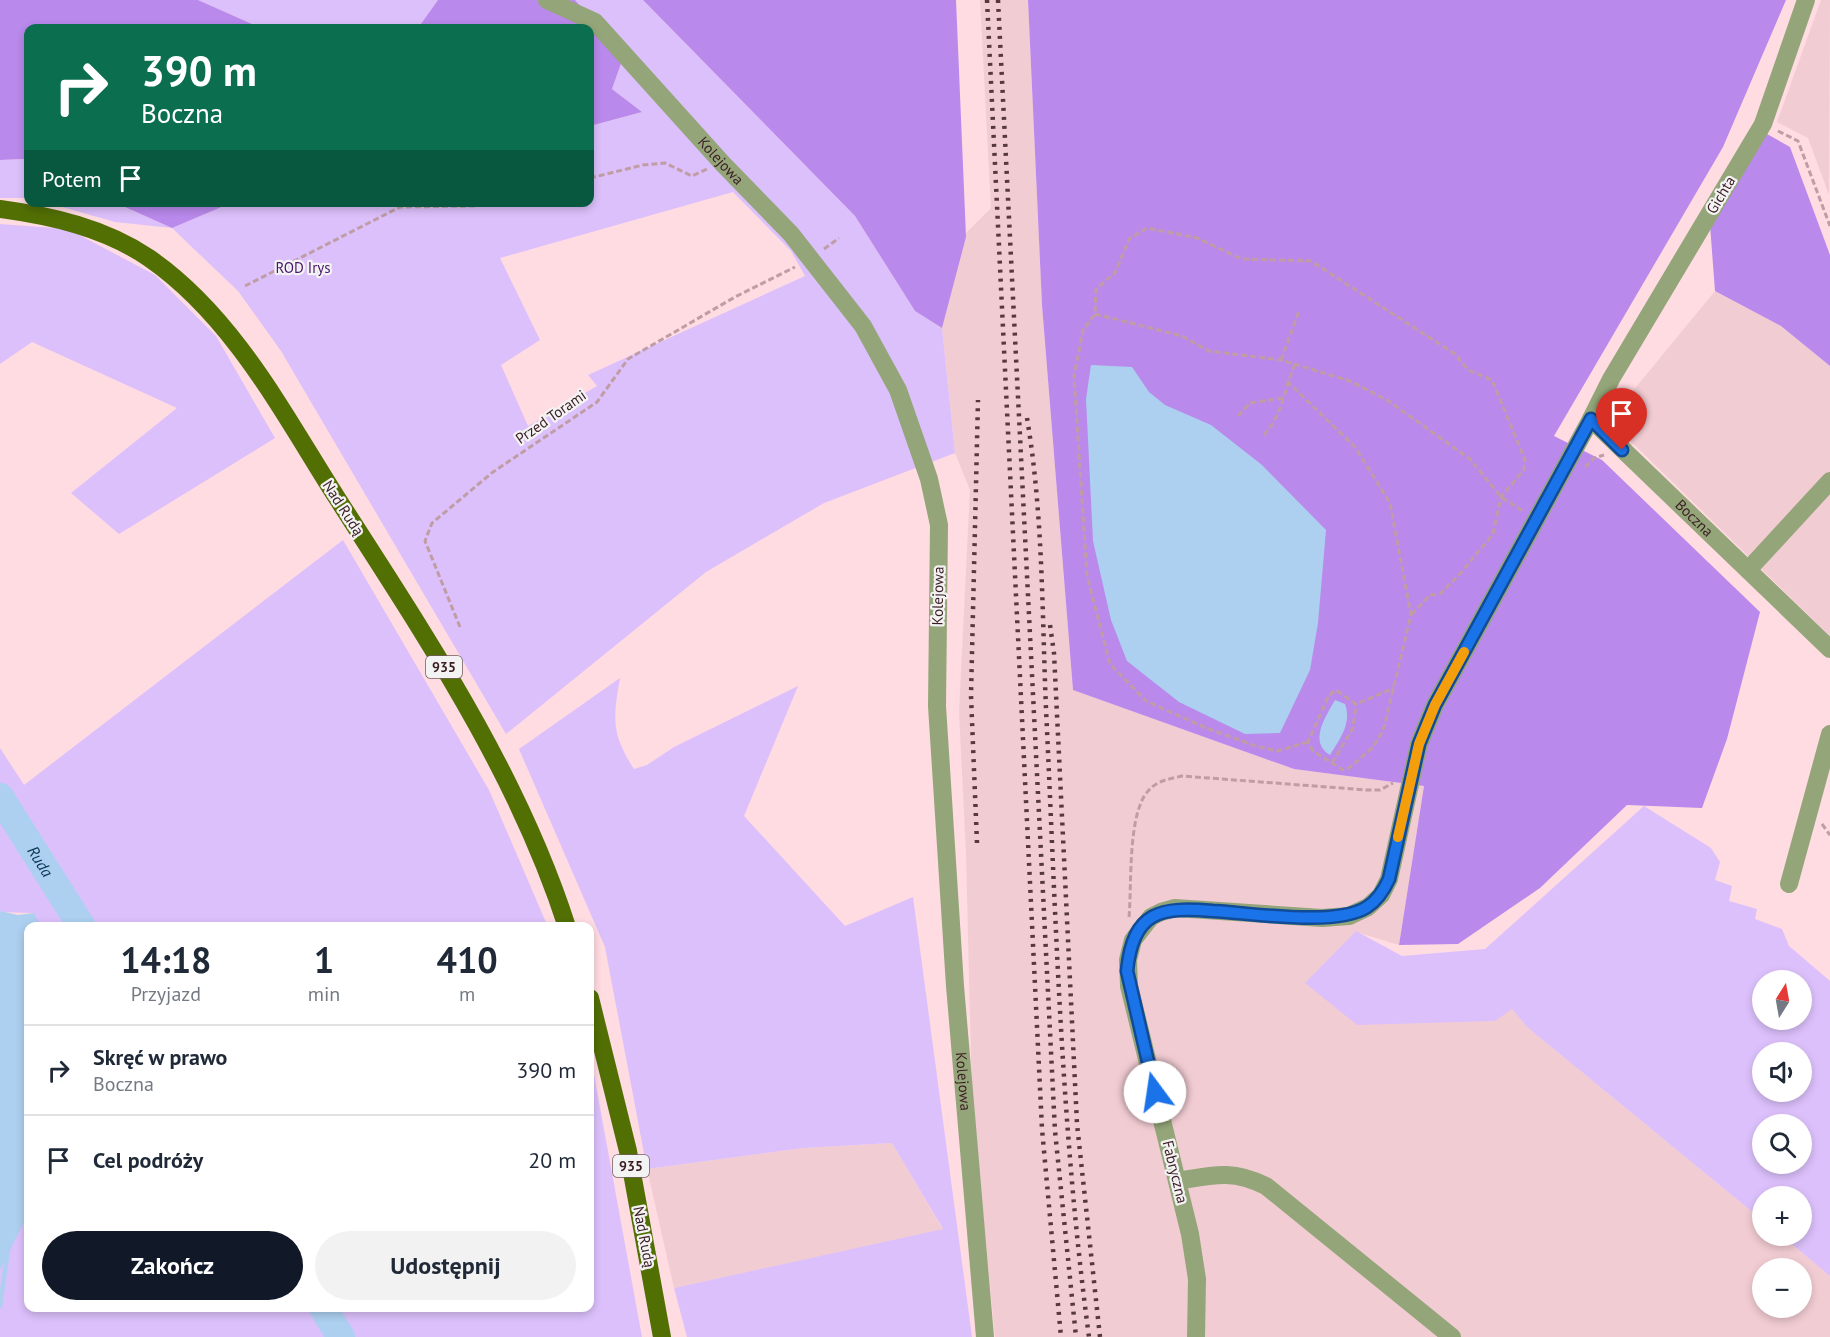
<!DOCTYPE html>
<html lang="pl">
<head>
<meta charset="utf-8">
<style>
  body { margin:0; font-family:"PT Sans",sans-serif; background:#f2f2f3; color:#1f2937; height:100vh; display:flex; flex-direction:column; font-size:22px; white-space:nowrap }
  * { box-sizing:border-box; margin:0 }
  p { font-size:20px; color:#747a83 }
  .icon { flex:none; width:33px; height:33px; fill:none; stroke:currentColor; stroke-width:2; stroke-linecap:round; stroke-linejoin:round }
  .map { position:relative; flex:1; overflow:hidden }
  .panel { position:absolute; left:24px; top:922px; width:570px; height:390px; display:flex; flex-direction:column; background:#fff; border-radius:12px; box-shadow:0 3px 9px #0003 }
  .panel>* { flex:none }
  .banner { position:absolute; left:24px; top:24px; width:570px; height:183px; border-radius:12px; box-shadow:0 3px 9px #0003; background:#0b6e4f; color:#fff; overflow:hidden }
  .needle { width:39px; rotate:11deg }
  .fabs { position:absolute; left:1752px; top:970px; display:grid; gap:12px }
  .fabs a { display:grid; place-items:center; width:60px; height:60px; border-radius:50%; background:#fff; box-shadow:0 3px 9px #0003; font-size:30px }
  .pin { position:absolute; display:grid; place-items:center; width:51px; height:51px; color:#fff; margin:-62px -26px; border-radius:50% 50% 50% 0; rotate:-45deg; box-shadow:0 0 6px #0007 }
  .pin .icon { rotate:45deg }
  .me { position:absolute; width:66px; margin:-33px; rotate:346deg; stroke-linejoin:round; filter:drop-shadow(0 0 4px #0008) }
  .turn { display:flex; align-items:center; gap:21px; height:126px; padding:0 18px; font-size:27px }
  .turn .icon { width:78px; height:78px; stroke-width:2.5 }
  .turn b { display:block; font-size:42px; line-height:51px }
  .then { display:flex; align-items:center; height:57px; padding:0 18px; background:#0003; gap:12px; font-size:22px }
  .eta { display:flex; justify-content:space-evenly; align-items:center; height:102px; text-align:center }
  .eta b { font-size:36px; font-weight:600; line-height:42px }
  .button { display:flex; gap:12px; margin-top:auto; padding:12px 18px }
  .button a { flex:1; height:69px; border-radius:36px; background:#111827; color:#fff; font-size:24px; font-weight:600; line-height:69px; text-align:center }
  .button a+a { background:#f2f2f3; color:#1f2937 }
  ul { padding:0; list-style:none }
  li { display:flex; align-items:center; gap:18px; height:90px; padding:0 18px; border-top:2px solid #e0e1e3 }
  li div { flex:1 }
  li b { display:block; font-size:22px }
  li em { font-style:normal }
  .map>svg:first-child { display:block }
</style>
</head>
<body>
<div class="map">
<svg width="1830" height="1337" viewBox="0 0 1830 1337">
  <rect width="100%" height="100%" fill="#ffdbe2"/>
  <g fill="#f2ccd3" fill-rule="evenodd">
    <path d="M980,0H1028L1042,305L1073,690L1294,769L1424,786L1399,945L1356,932L1306,983L1512,1009L1527,1027L1762,1220V1236H1782L1830,1276V1337H995L972,1098L966,854L959,711L970,490L955,453L942,328L966,233L991,208ZM1762,1269H1802V1308H1762Z"/>
    <path d="M1821,0H1830L1829,195L1808,138L1777,122Z"/>
    <path d="M1715,291L1781,326L1830,366V636L1609,420Z"/>
    <path d="M892,1143L943,1230L674,1288L647,1169L803,1148Z"/>
  </g>
  <g fill="#dcc0fb" fill-rule="evenodd">
    <path d="M198,0H438L418,28H261Z"/>
    <path d="M575,0H643L855,216L915,311L942,328L955,453L824,503L706,572L506,734L281,351L238,291L172,228L115,222L48,203H116L172,228L231,203L590,202V126L642,112L612,89L624,55ZM733,192L791,251L805,276L588,375L597,386L528,426L501,365L540,340L500,258Z"/>
    <path d="M23,159L28,162V198H0V160Z"/>
    <path d="M0,224L68,229L155,275L216,336L275,438L119,534L71,493L177,408L32,342L0,364Z"/>
    <path d="M343,540L489,790L548,927H41L33,913L0,912V748L24,785Z"/>
    <path d="M620,678C613,718 611,734 634,769L647,765L674,747L798,686L744,816L845,926L913,897L972,1337H687L674,1288L943,1229L892,1143L803,1148L647,1169L605,947L519,749Z"/>
    <path d="M1644,806L1711,848L1720,862L1715,880L1732,886L1729,901L1757,909L1755,919L1782,929L1789,946L1830,981V1276L1782,1236H1802V1197H1762V1220L1527,1027L1512,1009L1495,1021L1357,1025L1305,983L1356,931L1402,956L1485,949ZM1762,981H1802V1020H1762ZM1762,1053H1802V1092H1762ZM1762,1125H1802V1164H1762Z"/>
    <path d="M590,1053L642,1337H0V1266L28,1212V1308H590Z"/>
  </g>
  <g fill="#ba89ec">
    <path d="M0,0H198L261,28H28V162L23,159L0,160Z"/>
    <path d="M438,0H575L624,55L612,89L642,112L590,126V28H418Z"/>
    <path d="M643,0H956L966,237L942,328L915,311L855,216Z"/>
    <path d="M1028,0H1786L1723,147L1554,436L1602,460L1760,612L1727,739L1702,808L1627,805L1540,888L1458,944L1399,945L1424,786L1294,769L1073,690L1042,305Z"/>
    <path d="M1767,134L1790,147L1830,255V366L1781,326L1715,291L1710,225Z"/>
    <path d="M116,203H231L172,228Z"/>
  </g>
  <g fill="#add0f0">
    <path d="M1091,365L1132,367L1149,392L1165,405L1211,425L1262,465L1326,530L1318,623L1310,670L1280,733L1245,734L1179,702L1127,661L1111,620L1093,541L1086,399Z"/>
    <path d="M1335,700L1345,704C1352,723 1340,739 1330,755C1308,742 1326,716 1335,700Z"/>
    <path d="M0,911L18,915L34,913L41,927H28V1214L0,1270Z"/>
  </g>
  <g fill="none" stroke-linecap="round" stroke-linejoin="round">
    <path stroke="#add0f0" stroke-width="4.5" d="M0,1306L8,1249"/>
    <g stroke="#add0f0" stroke-width="28">
      <path id="s1" d="M0,797L82,927"/>
      <path d="M323,1308L341,1337"/>
    </g>
    <g stroke="#c09da4" stroke-width="3" stroke-dasharray="6 3" stroke-linecap="butt">
      <path d="M1778,131L1798,141L1830,226"/>
      <path d="M590,178L643,165L665,163L692,176L707,169"/>
      <path d="M824,249L839,238"/>
      <path d="M245,286L400,207L476,206L489,202"/>
      <path d="M1095,314L1182,336L1209,351L1281,360L1350,381L1387,400L1470,459L1501,497L1523,511"/>
      <path d="M1281,360L1299,311"/>
      <path d="M1287,381L1355,447L1390,503L1411,615L1383,731L1372,748L1349,768L1343,770L1313,751L1308,742L1329,695L1336,690L1356,704L1394,688"/>
      <path d="M1238,416L1250,403L1283,398"/>
      <path d="M1264,435C1283,414 1284,389 1295,364"/>
      <path d="M1585,467L1594,458L1604,455"/>
      <path d="M460,627L425,541L432,523L493,472L597,402L628,359L735,297L795,267"/>
      <path d="M1308,742L1277,751L1256,746L1206,728L1146,701L1110,664L1087,576L1074,376L1083,330L1095,314L1096,289L1115,273L1129,239L1147,228L1197,238L1242,259L1311,261L1455,354L1468,370L1492,380L1525,460L1524,470L1501,497L1493,534L1459,575L1440,594L1430,595L1411,615"/>
      <path d="M1332,763L1353,728L1356,704"/>
      <path d="M1822,824L1830,835"/>
      <path d="M1129,917C1132,886 1127,812 1149,790C1158,780 1170,779 1182,776L1367,790H1380L1393,783"/>
    </g>
    <g stroke="#94a679" stroke-width="18">
      <path id="s2" d="M547,0L595,22L723,164L791,234L863,326L898,390L929,479L939,525L937,706L955,986L985,1337"/>
      <path id="s3" d="M1806,0L1763,124L1611,379L1591,419L1830,649"/>
      <path d="M1748,570L1830,481"/>
      <path d="M1789,884L1830,734"/>
      <path d="M1178,1181C1213,1175 1232,1169 1266,1186L1452,1337"/>
      <path d="M1196,1337L1197,1279L1190,1234L1129,986L1128,960L1133,940L1151,917L1161,912L1175,908L1322,918L1349,916L1368,907L1381,895L1389,879L1419,744L1435,705L1591,419"/>
    </g>
    <g stroke="#526f04" stroke-width="18">
      <path d="M0,209C52,216 105,228 149,258C233,316 283,413 337,498C424,634 517,771 567,927"/>
      <path d="M590,998L628,1151L662,1337"/>
    </g>
    <g stroke="#58383f" stroke-width="4.5" stroke-dasharray="3 6" stroke-linecap="butt">
      <path d="M987,0L1042,1129L1061,1337"/>
      <path d="M998,0L1055,1131L1076,1337"/>
      <path d="M1027,418C1043,513 1042,612 1046,709C1056,918 1061,1129 1089,1337"/>
      <path d="M1050,625L1054,653L1077,1124L1100,1337"/>
      <path d="M977,843L971,696L978,400"/>
    </g>
  </g>
  <g fill="none" stroke-linecap="round" stroke-linejoin="round">
    <defs>
      <path id="route" d="M1155,1092L1127,971C1133,910 1161,907 1213,911C1251,913 1336,927 1367,907C1378,900 1384,890 1389,879L1419,744L1435,705L1591,419L1622,450"/>
    </defs>
    <use href="#route" stroke="#114b97" stroke-width="15"/>
    <use href="#route" stroke="#1a73e8" stroke-width="10"/>
    <path stroke="#f59e0b" stroke-width="10" d="M1398,837L1419,744L1435,705L1464,652"/>
  </g>
  <g text-anchor="middle" stroke-width="4.5" stroke-linejoin="round" paint-order="stroke">
    <g fill="#f3f3f3" stroke="#735d62" stroke-width="1.5">
      <rect x="426" y="656" width="36" height="22" rx="4.5"/>
      <rect x="613" y="1155" width="36" height="22" rx="4.5"/>
    </g>
    <g font-size="14" font-weight="bold" fill="#3c1d24">
      <text x="444" y="672">935</text>
      <text x="631" y="1171">935</text>
    </g>
    <g font-size="15" fill="#3c1d24" stroke="#f3f3f3">
      <text dy="5" stroke="none"><textPath href="#s2" startOffset="240">Kolejowa</textPath></text>
      <text transform="translate(1721 195) rotate(-59)" y="5">Gichta</text>
      <text transform="translate(551 417) rotate(-35)" y="5">Przed Torami</text>
      <text transform="translate(343 508) rotate(57)" y="5">Nad Rudą</text>
      <text dy="5" stroke="none"><textPath href="#s3" startOffset="616">Boczna</textPath></text>
      <text transform="translate(938 596) rotate(-89)" y="5">Kolejowa</text>
      <text dy="5" stroke="none"><textPath href="#s2" startOffset="1230">Kolejowa</textPath></text>
      <text transform="translate(1175 1172) rotate(76)" y="5">Fabryczna</text>
      <text transform="translate(644 1237) rotate(79)" y="5">Nad Rudą</text>
    </g>
    <g font-size="15" fill="#47156d" stroke="#f3f3f3">
      <text x="303" y="273">ROD Irys</text>
    </g>
    <g font-size="16" font-style="italic" fill="#0a3453" stroke="#f3f3f3">
      <text dy="6" stroke="none"><textPath href="#s1" startOffset="76">Ruda</textPath></text>
    </g>
  </g>
</svg>
<div class="fabs">
<a><svg class="needle" viewBox="-14 -14 28 28"><path d="M0-13l5 13h-10z" fill="#e53935"/><path d="M0 13l5-13h-10z" fill="#747a83"/></svg></a>
<a><svg class="icon" aria-label="sound" viewBox="0 0 24 24"><path d="M4 9h4l5-4v14l-5-4H4zM17 9q2 3 0 6"/></svg></a>
<a><svg class="icon" aria-label="search" viewBox="0 0 24 24"><circle cx="10" cy="10" r="6"/><path d="M15 15l6 6"/></svg></a>
<a>+</a>
<a>−</a>
</div>
<div class="pin" style="left:1622px;top:450px;background:#d93025"><svg class="icon" aria-label="arrive" viewBox="0 0 24 24"><path d="M6 21V4h12l-3 4 3 4H6"/></svg></div>
<svg class="me" style="left:1155px;top:1092px" viewBox="-20 -20 40 40"><circle r="19" fill="#fff"/><path d="M0-13L10 11 0 6-10 11z" fill="#1a73e8"/></svg>
<div class="banner">
<div class="turn"><svg class="icon" aria-label="right" viewBox="0 0 24 24"><path d="M7 20v-9h11M14 6l5 5-5 5"/></svg><div><b>390 m</b>Boczna</div></div>
<div class="then">Potem<svg class="icon" aria-label="arrive" viewBox="0 0 24 24"><path d="M6 21V4h12l-3 4 3 4H6"/></svg></div>
</div>
<section class="panel">
<div class="eta">
<div><b>14:18</b><p>Przyjazd</p></div>
<div><b>1</b><p>min</p></div>
<div><b>410</b><p>m</p></div>
</div>
<ul>
<li><svg class="icon" aria-label="right" viewBox="0 0 24 24"><path d="M7 20v-9h11M14 6l5 5-5 5"/></svg><div><b>Skręć w prawo</b><p>Boczna</p></div><em>390 m</em></li>
<li><svg class="icon" aria-label="arrive" viewBox="0 0 24 24"><path d="M6 21V4h12l-3 4 3 4H6"/></svg><div><b>Cel podróży</b></div><em>20 m</em></li>
</ul>
<div class="button"><a>Zakończ</a><a>Udostępnij</a></div>
</section>
</div>
</body>
</html>
